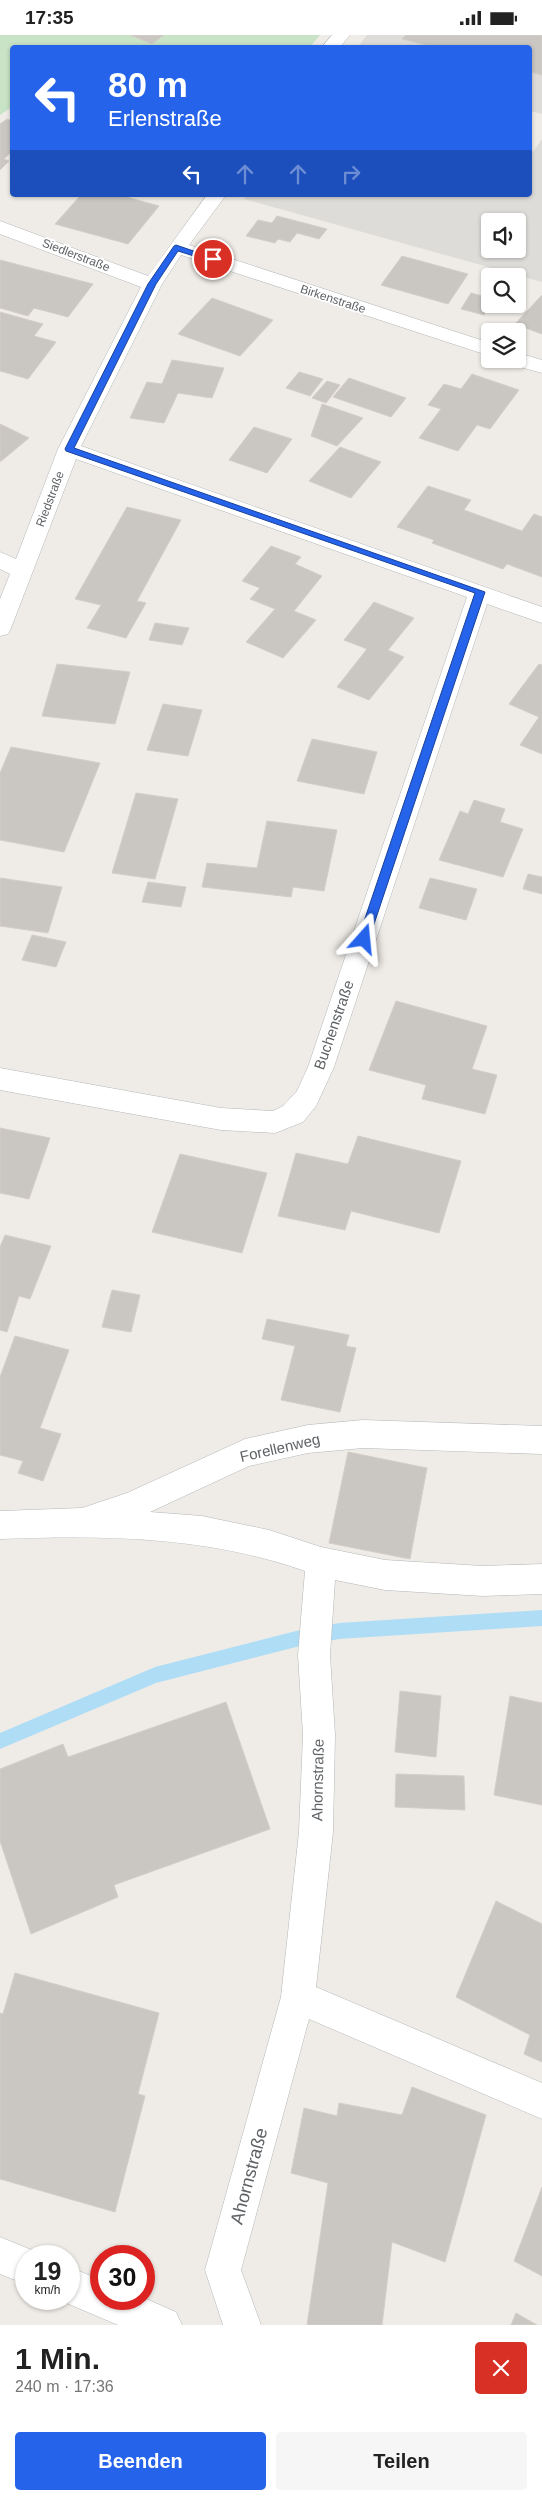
<!DOCTYPE html>
<html lang="de">
<head>
<meta charset="utf-8">
<style>
  body { margin:0; font-family:Arial,sans-serif; background:#f6f6f6; color:#222; height:100vh; display:flex; flex-direction:column; font-size:19px; white-space:nowrap }
  * { box-sizing:border-box; margin:0 }
  p { font-size:16px; color:#767676 }
  .icon { flex:none; width:28px; height:28px; fill:none; stroke:currentColor; stroke-width:2; stroke-linecap:round; stroke-linejoin:round }
  .map { position:relative; height:2290px; overflow:hidden }
  .drawer { display:flex; flex-direction:column; background:#fff; flex:1 }
  .drawer>* { flex:none }
  .top-card { position:absolute; left:10px; top:10px; width:522px; height:152px; border-radius:5px; box-shadow:0 1px 4px #0004; background:#2563eb; color:#fff; overflow:hidden }
  .controls { position:absolute; left:481px; top:178px; display:grid; gap:10px }
  .controls a { display:grid; place-items:center; width:45px; height:45px; border-radius:5px; background:#fff; box-shadow:0 1px 4px #0004; font-size:25px }
  .speed { position:absolute; left:15px; top:2210px; display:flex; gap:10px; font-size:25px; font-weight:700; text-align:center }
  .speed>* { display:grid; place-content:center; width:65px; height:65px; border-radius:50%; background:#fff; box-shadow:0 1px 4px #0004; line-height:1 }
  .speed small { font-size:12px; font-weight:400 }
  .speed .limit { border:8px solid #d22; background:#fff; color:#111 }
  .pin { position:absolute; display:grid; place-items:center; width:42px; height:42px; color:#fff; margin:-21px; border:2px solid #fff; border-radius:50%; box-shadow:0 1px 5px #0007 }
  .me { position:absolute; width:55px; margin:-28px; rotate:18deg; stroke-linejoin:round; filter:drop-shadow(0 0 4px #0008) }
  .turn { display:flex; align-items:center; gap:18px; height:105px; padding:0 15px; font-size:22px }
  .turn .icon { width:65px; height:65px; stroke-width:2.5 }
  .turn b { display:block; font-size:35px; line-height:42px }
  .lanes { display:flex; align-items:center; height:48px; padding:0 15px; background:#0003; justify-content:center; gap:25px; direction:ltr }
  .lanes .off { opacity:.35 }
  .round { display:grid; place-items:center; flex:none; width:52px; height:52px; border-radius:5px; background:#f6f6f6 }
  .summary { display:flex; align-items:center; justify-content:space-between; height:85px; padding:0 15px }
  h1 { font-size:30px; font-weight:700; line-height:38px }
  .button { display:flex; gap:10px; margin-top:auto; padding:10px 15px }
  .button a { flex:1; height:58px; border-radius:5px; background:#2563eb; color:#fff; font-size:20px; font-weight:700; line-height:58px; text-align:center }
  .button a+a { background:#f6f6f6; color:#222 }
  .status { display:flex; justify-content:space-between; align-items:center; height:35px; padding:0 25px; background:#fff; direction:ltr }
  .status svg { height:14px; fill:currentColor }
  .map>svg:first-child { display:block }
</style>
</head>
<body>
<div class="status"><b>17:35</b><svg viewBox="0 0 49 12"><path d="M0 12V9h3v3zM5 12V6h3v6zM10 12V3h3v9zM15 12V0h3v12zM26 1h20v11H26zM47 4h2v5h-2z"/></svg></div>
<div class="map">
<svg width="542" height="2290" viewBox="0 0 542 2290">
  <rect width="100%" height="100%" fill="#efece7"/>
  <g fill="#dedcd9" fill-rule="evenodd">
    <path d="M367,0H542V79L530,76V12H358Z"/>
    <path d="M542,104V247L244,164L247,160H530V121ZM490,186H518V214H490Z"/>
  </g>
  <path fill="#c9e3c7" d="M0,0H320L310,12H12V72L0,80Z"/>
  <g fill="none" stroke-linecap="round" stroke-linejoin="round">
    <path fill="#b0ddf6" fill-rule="evenodd" d="M542,1575V1591L339,1604L296,1612L156,1648L0,1714V1698L155,1632L296,1596L339,1588Z"/>
  </g>
  <g fill="#cac7c3" stroke="#d3cec6">
    <path d="M130,0H164L152,9Z"/>
    <path d="M406,0H542V40L530,37V12H434L402,4Z"/>
    <path d="M7,84L12,86V116L4,124L9,126L0,135V89Z"/>
    <path d="M81,160H119L159,171L128,209L55,189Z"/>
    <path d="M277,181L304,188L327,194L319,204L297,198L290,207L278,204L275,208L246,201L258,185L272,188Z"/>
    <path d="M402,221L468,239L448,269L381,250Z"/>
    <path d="M0,225L93,249L68,282L34,273L28,281L0,273Z"/>
    <path d="M471,258L490,263L491,269L484,280L461,274Z"/>
    <path d="M542,260V299L515,289Z"/>
    <path d="M212,263L273,285L240,321L178,299Z"/>
    <path d="M0,277L43,289L34,301L56,307L28,344L0,336Z"/>
    <path d="M172,325L224,333L212,363L178,358L164,388L130,383L147,347L162,349Z"/>
    <path d="M299,337L323,344L310,361L286,353Z"/>
    <path d="M472,339L519,355L490,394L477,390L458,416L419,403L441,374L428,370L444,349L461,354Z"/>
    <path d="M349,343L406,363L391,382L333,362Z"/>
    <path d="M327,346L340,350L326,368L312,363Z"/>
    <path d="M322,369L363,383L337,411L311,401Z"/>
    <path d="M0,389L29,403L0,427Z"/>
    <path d="M254,392L292,404L267,438L229,425Z"/>
    <path d="M340,412L381,427L351,463L309,446Z"/>
    <path d="M428,451L471,465L464,475L522,496L534,479L542,482V542L507,529L503,534L432,508L434,505L397,492Z"/>
    <path d="M127,472L181,485L137,566L146,568L126,603L87,593L101,570L75,564Z"/>
    <path d="M271,511L301,522L295,529L322,541L294,576L316,585L283,623L246,607L275,574L250,564L260,553L242,546Z"/>
    <path d="M374,567L414,583L388,615L404,622L369,665L337,652L367,614L344,605Z"/>
    <path d="M155,588L189,593L182,610L149,605Z"/>
    <path d="M57,629L130,637L115,689L42,681Z"/>
    <path d="M539,629L542,630V719L520,710L539,682L509,669Z"/>
    <path d="M163,669L202,675L188,721L147,715Z"/>
    <path d="M312,704L377,717L364,759L297,746Z"/>
    <path d="M11,712L100,728L64,817L0,805V738Z"/>
    <path d="M136,758L178,764L155,844L112,838Z"/>
    <path d="M474,765L505,774L500,787L523,794L503,842L439,825L460,776L468,779Z"/>
    <path d="M267,786L337,795L324,856L293,852L291,862L202,852L207,828L257,833Z"/>
    <path d="M528,839L542,842V859L523,854Z"/>
    <path d="M0,843L62,852L48,898L0,891Z"/>
    <path d="M430,843L477,854L466,885L419,873Z"/>
    <path d="M148,847L186,852L181,872L142,867Z"/>
    <path d="M32,900L66,907L56,932L22,925Z"/>
    <path d="M396,966L487,991L472,1034L497,1040L485,1079L422,1064L426,1050L369,1035Z"/>
    <path d="M0,1093L50,1103L29,1164L0,1158Z"/>
    <path d="M358,1101L461,1126L439,1198L351,1176L345,1195L278,1181L296,1118L348,1129Z"/>
    <path d="M180,1119L267,1138L242,1218L152,1197Z"/>
    <path d="M5,1200L51,1211L30,1264L19,1261L7,1297L0,1295V1212Z"/>
    <path d="M112,1255L140,1260L131,1297L102,1292Z"/>
    <path d="M267,1284L349,1300L346,1311L356,1313L340,1377L281,1365L295,1311L262,1304Z"/>
    <path d="M15,1301L69,1315L40,1393L61,1399L43,1446L18,1438L23,1426L0,1420V1342Z"/>
    <path d="M348,1417L427,1433L410,1524L329,1508Z"/>
    <path d="M400,1656L441,1661L436,1722L395,1717Z"/>
    <path d="M510,1661L542,1668V1770L494,1760Z"/>
    <path d="M226,1667L270,1794L114,1850L118,1862L31,1899L0,1806V1734L63,1709L68,1722Z"/>
    <path d="M396,1739L464,1741L465,1775L395,1772Z"/>
    <path d="M496,1866L542,1889V2027L524,2019L530,2000L456,1962Z"/>
    <path d="M15,1938L159,1978L138,2059L145,2061L115,2177L0,2144V1978L3,1979Z"/>
    <path d="M412,2052L486,2080L445,2227L392,2207L382,2290H307L328,2148L291,2138L304,2073L337,2081L339,2068L402,2080Z"/>
    <path d="M542,2152V2241L514,2226Z"/>
    <path d="M516,2278L537,2290H511Z"/>
  </g>
  <g fill="none" stroke-linecap="round" stroke-linejoin="round">
    <defs>
      <g id="street">
        <path d="M332,0H350L340,12H322Z"/>
        <path d="M207,160H226L189,210L490,308V321L181,220L162,249L81,411L542,572V588L487,569L334,1032L316,1071L303,1087L275,1098L221,1095L0,1055V1033L221,1073L273,1076L283,1071L297,1056L308,1032L467,562L76,424L11,593L8,599L0,601V564L10,539L0,534V517L16,524L58,414L141,252L0,199V186L148,241Z"/>
        <path d="M518,318L542,325V338L509,329L506,324H518Z"/>
        <path d="M363,1385L542,1391V1419L363,1413L308,1418L249,1431L150,1477L202,1481L269,1495L321,1512L385,1525L483,1531L542,1529V1559L483,1561L385,1555L335,1545L330,1620L335,1700L333,1797L316,1952L542,2048V2084L309,1984L241,2235L261,2290H223L205,2235L281,1962L299,1797L303,1700L298,1620L305,1536C206,1501 104,1500 0,1504V1476L82,1473L127,1458L245,1404L308,1390Z"/>
        <path d="M0,2202L39,2218L40,2221H26V2249L0,2239Z"/>
        <path d="M69,2232L101,2245V2264L144,2263L176,2277L182,2290H118L57,2264H69Z"/>
      </g>
    </defs>
    <use href="#street" stroke="#b4b7ba" stroke-width="1"/>
    <use href="#street" fill="#fff" fill-rule="evenodd"/>
  </g>
  <path fill="#2563eb" stroke="#184099" d="M176,210L217,224L213,227L178,216L156,249L74,413L485,557L369,904L364,908L358,904L475,558L66,416L65,414L148,249L174,211Z"/>
  <g text-anchor="middle" stroke-width="4" stroke-linejoin="round" paint-order="stroke">
    <g font-size="12" fill="#5e6265" stroke="#fff">
      <text transform="translate(76 220) rotate(21)" y="4">Siedlerstraße</text>
      <text transform="translate(333 264) rotate(18)" y="4">Birkenstraße</text>
      <text transform="translate(50 464) rotate(-69)" y="4">Riedstraße</text>
    </g>
    <g font-size="15" fill="#5e6265" stroke="#fff">
      <text transform="translate(334 990) rotate(-71)" y="5">Buchenstraße</text>
      <text transform="translate(280 1413) rotate(-13)" y="5">Forellenweg</text>
      <text transform="translate(318 1745) rotate(-89)" y="5">Ahornstraße</text>
    </g>
    <g font-size="18" fill="#5e6265" stroke="#fff">
      <text transform="translate(249 2141) rotate(-75)" y="6">Ahornstraße</text>
    </g>
  </g>
</svg>
<div class="controls">
<a><svg class="icon" aria-label="sound" viewBox="0 0 24 24"><path d="M4 9h4l5-4v14l-5-4H4zM17 9q2 3 0 6"/></svg></a>
<a><svg class="icon" aria-label="search" viewBox="0 0 24 24"><circle cx="10" cy="10" r="6"/><path d="M15 15l6 6"/></svg></a>
<a><svg class="icon" aria-label="layers" viewBox="0 0 24 24"><path d="M12 4l9 5-9 5-9-5zM3 14l9 5 9-5"/></svg></a>
</div>
<div class="speed"><div>19<small>km/h</small></div><div class="limit">30</div></div>
<div class="pin" style="left:213px;top:224px;background:#d93025"><svg class="icon" aria-label="arrive" viewBox="0 0 24 24"><path d="M6 21V4h12l-3 4 3 4H6"/></svg></div>
<svg class="me" style="left:364px;top:904px" viewBox="-20 -20 40 40"><path d="M0-17L14 15 0 8-14 15z" fill="#2563eb" stroke="#fff" stroke-width="4"/></svg>
<div class="top-card">
<div class="turn"><svg class="icon" aria-label="left" viewBox="0 0 24 24"><path d="M17 20v-9H6M10 6l-5 5 5 5"/></svg><div><b>80 m</b>Erlenstraße</div></div>
<div class="lanes"><svg class="icon" aria-label="left" viewBox="0 0 24 24"><path d="M17 20v-9H6M10 6l-5 5 5 5"/></svg><svg class="icon off" aria-label="ahead" viewBox="0 0 24 24"><path d="M12 20V5M6 11l6-6 6 6"/></svg><svg class="icon off" aria-label="ahead" viewBox="0 0 24 24"><path d="M12 20V5M6 11l6-6 6 6"/></svg><svg class="icon off" aria-label="right" viewBox="0 0 24 24"><path d="M7 20v-9h11M14 6l5 5-5 5"/></svg></div>
</div>
</div>
<section class="drawer">
<div class="summary"><div><h1>1 Min.</h1><p>240 m · 17:36</p></div><a class="round" style="background:#d93025;color:#fff"><svg class="icon" aria-label="close" viewBox="0 0 24 24"><path d="M6 6l12 12M18 6L6 18"/></svg></a></div>
<div class="button"><a>Beenden</a><a>Teilen</a></div>
</section>
</body>
</html>
